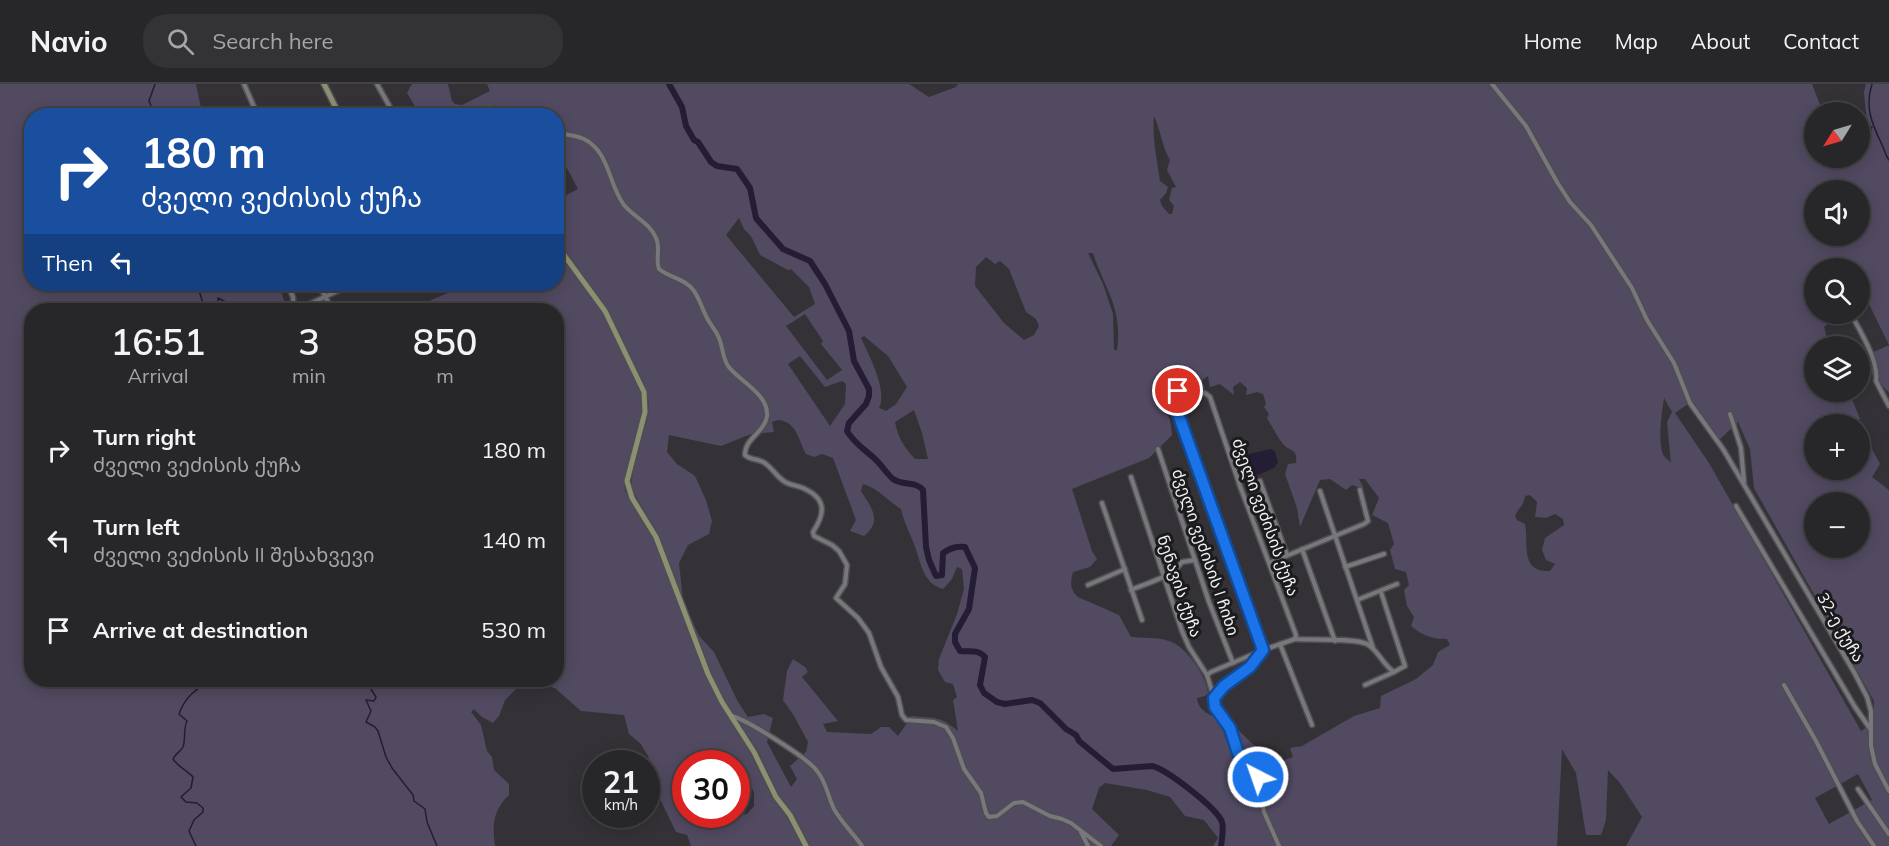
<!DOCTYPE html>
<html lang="en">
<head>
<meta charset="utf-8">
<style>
  body { margin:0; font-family:Mulish,"Noto Sans Georgian",sans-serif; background:#333235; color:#f1f3f6; height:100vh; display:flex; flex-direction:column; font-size:22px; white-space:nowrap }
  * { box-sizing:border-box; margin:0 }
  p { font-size:20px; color:#a4a5a8 }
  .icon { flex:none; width:33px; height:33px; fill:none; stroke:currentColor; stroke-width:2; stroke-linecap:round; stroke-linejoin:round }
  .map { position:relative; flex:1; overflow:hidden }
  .drawer { position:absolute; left:24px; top:219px; width:540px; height:384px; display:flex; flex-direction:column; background:#272629; border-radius:24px; box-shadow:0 3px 15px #0003,0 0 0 2px #434346 }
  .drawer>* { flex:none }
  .hud { position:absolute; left:24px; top:24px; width:540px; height:183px; border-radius:24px; box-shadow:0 3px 15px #0003,0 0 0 2px #434346; background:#1a4fa0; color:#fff; overflow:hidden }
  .needle { width:39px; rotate:233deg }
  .tools { position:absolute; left:1804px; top:18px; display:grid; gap:12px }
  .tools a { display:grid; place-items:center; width:66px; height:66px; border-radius:50%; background:#272629; box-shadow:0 3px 15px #0003,0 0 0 2px #434346; font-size:30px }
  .speed { position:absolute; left:582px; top:666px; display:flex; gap:12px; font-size:30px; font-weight:700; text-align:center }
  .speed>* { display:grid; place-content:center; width:78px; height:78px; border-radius:50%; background:#272629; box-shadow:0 3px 15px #0003,0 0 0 2px #434346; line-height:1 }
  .speed small { font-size:15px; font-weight:400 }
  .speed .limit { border:9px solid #d22; background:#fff; color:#111 }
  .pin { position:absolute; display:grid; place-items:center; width:51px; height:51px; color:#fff; margin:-26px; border:3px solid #fff; border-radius:50%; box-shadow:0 2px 6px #0007 }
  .me { position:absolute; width:66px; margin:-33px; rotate:319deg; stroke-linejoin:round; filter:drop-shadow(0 0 4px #0008) }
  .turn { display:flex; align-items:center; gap:21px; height:126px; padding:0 18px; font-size:27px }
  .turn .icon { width:78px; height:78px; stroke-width:2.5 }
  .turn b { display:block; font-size:42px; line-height:51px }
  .then { display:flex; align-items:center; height:57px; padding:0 18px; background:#0003; gap:12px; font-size:22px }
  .eta { display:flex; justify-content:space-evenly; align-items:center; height:102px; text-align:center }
  .eta b { font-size:36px; font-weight:600; line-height:42px }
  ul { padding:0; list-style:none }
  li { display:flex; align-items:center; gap:18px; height:90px; padding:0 18px }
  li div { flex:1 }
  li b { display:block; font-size:22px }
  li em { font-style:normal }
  header { display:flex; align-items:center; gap:36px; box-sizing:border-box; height:84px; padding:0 30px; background:#272629; border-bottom:2px solid #434346 }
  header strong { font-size:28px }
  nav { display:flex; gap:33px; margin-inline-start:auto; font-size:21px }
  .search { width:420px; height:54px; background:#333235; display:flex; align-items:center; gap:15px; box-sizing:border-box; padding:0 21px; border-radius:24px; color:#a4a5a8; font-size:22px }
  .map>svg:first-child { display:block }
</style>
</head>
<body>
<header>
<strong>Navio</strong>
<div class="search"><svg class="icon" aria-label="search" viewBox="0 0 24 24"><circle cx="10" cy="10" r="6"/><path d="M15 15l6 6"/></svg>Search here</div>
<nav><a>Home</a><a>Map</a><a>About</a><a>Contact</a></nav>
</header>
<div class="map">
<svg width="1889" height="762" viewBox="0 0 1889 762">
  <rect width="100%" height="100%" fill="#343237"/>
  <path fill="#524a61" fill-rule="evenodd" d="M0,0H196L202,29L201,32H32V200H279L287,226H32V596H556V226H411V225L459,204L457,200H556L557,104L561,114L578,105L562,75L557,77L556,32L418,31L419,25L416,24L407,9L412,0H448L452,17L455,20L462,21L490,7L487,0H909L929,13L956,3L958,0H1812L1823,28H1815V74H1860V45L1867,40L1864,8L1866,0H1889V309L1871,289L1867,271L1889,261L1865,212L1860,215V184H1815V230H1838L1824,243L1829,262H1815V308H1849L1860,335L1857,337L1859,340H1815V386H1860V342L1880,380L1872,393L1889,406V762H1626L1642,733L1620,699L1608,686L1606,736L1601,751H1586L1576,689L1562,665L1557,762H1213L1218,754L1204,736L1185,732L1170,713L1147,706L1105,699L1099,704L1092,725L1119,751L1111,762H809L789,725L778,709L757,665L726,619L710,589L679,507L660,453L631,404L633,388L648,332L649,322L647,309L641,311L642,328L624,396L625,407L653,455L705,591L725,629L739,647L773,715L786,732L803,762H691L687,751L676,748L659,713L648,672L640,659L629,650L624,631L581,627L556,605L548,601L517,604L505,616L499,632L493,639L482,633L474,625L471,628L481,641L487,667L492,673L494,686L509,700V711C493,726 492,741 495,762H0ZM1154,32C1161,47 1162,63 1170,76L1167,86L1176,103L1172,104L1169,116L1174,122L1172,130H1169L1162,122L1160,116L1166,109L1168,103L1160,97C1157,75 1152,54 1154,32ZM1815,106H1860V152H1815ZM739,134L744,145L751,152L760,171L788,186L791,185L809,203L815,220L794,233L726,151ZM1088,169H1093C1105,206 1123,224 1117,266H1114L1113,230L1103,200ZM986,173L995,180L1000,177L1009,185L1026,228L1036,235L1039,242L1034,251L1024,256L1004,239L975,202L976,183ZM805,230L823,257L821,260L842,286L827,296L786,242ZM864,252L888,272L907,303L896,320L886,327L879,324C888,307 869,271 861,254ZM800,272L825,303L842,297L846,300L845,320L830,342L788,280ZM1208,292L1210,303L1220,300L1234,311L1233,303L1240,298L1247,304L1246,311L1257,308L1263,310L1266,320L1264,323L1269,330L1267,334C1272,342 1277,353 1283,360C1290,368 1298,364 1296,379L1288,380L1285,390L1297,424L1300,443L1320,396L1330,395L1346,406L1352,401L1364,405L1359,395H1365L1379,414L1372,431L1388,439L1394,460L1390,466L1395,485L1406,488L1409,501L1404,506L1407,522L1414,533L1411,542C1423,552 1432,555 1447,555L1450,561L1438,568L1433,581L1416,595L1381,612L1380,624L1354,632L1302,662L1290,664L1293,673L1273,680L1230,638L1226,641C1216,631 1198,630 1197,614L1205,612L1208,609C1206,591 1186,562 1169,557C1158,553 1143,554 1131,553L1119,531L1078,513C1070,506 1070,499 1073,488L1090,483L1097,475L1092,467L1072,405L1149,374L1172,351L1170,335L1163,324L1167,310L1181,304L1205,305L1202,296ZM1664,314L1672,328L1667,338L1671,379C1669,376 1666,375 1664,372C1657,360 1662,328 1664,314ZM1688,320L1716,359L1738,338L1750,365L1754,404L1874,617V639L1861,647L1709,379L1675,329ZM914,326L922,349L928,375H915C904,363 898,354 895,338ZM778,336C797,338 798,355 806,370L814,373L822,370L833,374L856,436L850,447L864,452C883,437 871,423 861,407L863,400C878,404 888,417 901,425C904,438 909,447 914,460C921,478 922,499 943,505L952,495L957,483L962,485L964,505L957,530L939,575L938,586L945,598L953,600L957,613L953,616L958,647C939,631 935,635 912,632L898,652L889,643H881L871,650L827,648L823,640L838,637L802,593L808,588L805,583L793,575L787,587L783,616L794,632L808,658L806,668L790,682L797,695L791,703L767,658L773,634L764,630L748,633L738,618L714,568L699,552L683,516L679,479L688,461L709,450L712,437L706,416L695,392L677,380L667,368L669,351L721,362L751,350L774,348L772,338ZM1530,411L1537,418L1535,433L1546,434L1555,430L1563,435L1564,441L1545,454L1542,466L1546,476L1555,480L1550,487C1519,489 1529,458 1525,440L1517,436L1515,432C1519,423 1523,423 1525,412ZM1815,418H1860V464H1815ZM686,680H736L737,691L745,686L754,709V722L747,730L729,732L715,737L712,730H686ZM1858,690L1872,716L1829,740L1815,714Z"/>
  <path fill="#251c35" d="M1271,365L1275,368L1278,378L1274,384L1258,391L1243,381L1233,370L1245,371Z"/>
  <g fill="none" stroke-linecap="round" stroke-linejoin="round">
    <g stroke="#251c35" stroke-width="1.5">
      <path d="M155,0L149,17L155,32"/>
      <path d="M1872,0C1864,24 1873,42 1883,63C1885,68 1886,72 1889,76"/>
      <path d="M1860,52L1868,49L1872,43"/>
      <path d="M197,200L205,226"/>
      <path d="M213,226L218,221V214L228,219L232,226"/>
      <path d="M333,596L332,600C339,604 345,599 351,596"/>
      <path d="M361,596L369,602L376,613L374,617L366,616L371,627L366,638L375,643L378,647L386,673L392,684L413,711L414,717L425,725L427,738L437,762"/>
      <path d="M196,762L189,747L194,736L203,728V724L197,719L186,718L181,713L191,704L193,693C187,686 178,683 173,675C175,670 181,667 183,663C186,654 183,645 187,637L179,630C185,613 196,605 211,596"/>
    </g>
    <path stroke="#251c35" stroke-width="6" d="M669,0L682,23L686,42L694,56L698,58L711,78L717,82L737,85L750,104L756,134L762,141L783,165L810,177L825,200L849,247L854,277L869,305V312L866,320L849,339L847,347C854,359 864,365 874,374C881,380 886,389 893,395C903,402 916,397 923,406L926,463L929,476L936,492L942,491L943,469C951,464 956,462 965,463L975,484L969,525L955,550V558L960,567C970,568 978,565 985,573L980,601L984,609L997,618L1005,620L1032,616L1040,619L1066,645L1076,651L1079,657L1113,685L1152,682C1166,685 1217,724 1222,738C1224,745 1222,755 1221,762"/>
    <defs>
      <g id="street">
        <path d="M244,0L258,32"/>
        <path d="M377,0L395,32"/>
        <path d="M1492,0L1526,42L1557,98L1570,118L1591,141L1632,204L1647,236L1674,279L1690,319L1723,365L1854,588L1867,613L1871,627V662L1875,680L1889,707"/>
        <path d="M464,32C487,20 492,22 515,32"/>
        <path d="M556,48C565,51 575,51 584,55C610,68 608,100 624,121C634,133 651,140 656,154C661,165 655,175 659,185C670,194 686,195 694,207C699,214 702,224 706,232C709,239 715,245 718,252C723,261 722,273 728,282C739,297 769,310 767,332C765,348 744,355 745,371C751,377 760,374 766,380C774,386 778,395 787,399C793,402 800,402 805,405C828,416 824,431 813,448L814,452L832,461L839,467L847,481L845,500L836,514L858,534L869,549L881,583L898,613L902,631L906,636L934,638L946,643L953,654L964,685L981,709L986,729L989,733L997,732L1014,719L1023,718L1050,732L1062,735L1071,739L1101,762"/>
        <path d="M287,200L293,213L294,226"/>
        <path d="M319,200L332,226"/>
        <path d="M297,226L352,200"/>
        <path d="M1851,230C1860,247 1879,277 1876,297L1889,322"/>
        <path d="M1730,330L1741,364L1744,398"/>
        <path d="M1158,365L1209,518L1233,579"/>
        <path d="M1131,393L1182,547L1189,563L1207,591L1214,614"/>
        <path d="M1260,397L1287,471"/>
        <path d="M1320,407L1373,564"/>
        <path d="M1102,419L1142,536"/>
        <path d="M1736,422L1855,623L1871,646"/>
        <path d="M1302,465L1335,557"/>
        <path d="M1269,479L1364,440L1368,437L1360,406"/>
        <path d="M1345,483L1384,470"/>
        <path d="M1088,501L1125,485"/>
        <path d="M1131,506C1147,499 1172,493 1182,478L1195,476"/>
        <path d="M1357,516L1397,500"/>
        <path d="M1295,555C1311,556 1355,554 1367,560C1379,567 1383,581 1394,588L1405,582L1381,508"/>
        <path d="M1280,560L1312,641"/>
        <path d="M1259,570L1250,583L1217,609L1214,614L1215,623L1230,644L1237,669L1258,693L1264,728L1279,762"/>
        <path d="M1207,591L1211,588L1263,566L1295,555L1296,551L1240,402L1210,313L1205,309L1178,307L1176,324L1263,566"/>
        <path d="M1365,601L1394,588"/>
        <path d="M1784,601L1816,657L1857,737L1874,762"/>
        <path d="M732,632C747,636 808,674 817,687C826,697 828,713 834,725C842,739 853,749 862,762"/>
        <path d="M1858,705L1889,750"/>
        <path d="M1081,748L1088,762"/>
      </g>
      <g id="secondary">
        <path d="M324,0L340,32"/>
        <path d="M556,160L605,227L644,308L645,328L627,397L632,414L656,453L708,590L722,618L754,668L776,713L790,731L806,762"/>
      </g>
    </defs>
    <use href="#street" stroke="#4f4e51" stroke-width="7"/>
    <use href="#secondary" stroke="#4f4e51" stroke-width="8"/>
    <use href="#street" stroke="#78777c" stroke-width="4"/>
    <use href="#secondary" stroke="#8b9073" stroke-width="5"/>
  </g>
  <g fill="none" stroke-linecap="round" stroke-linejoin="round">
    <defs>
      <path id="route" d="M1178,307L1176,324L1263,566L1250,583L1224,602L1214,614L1215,623L1230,644L1238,669L1258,693"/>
    </defs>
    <use href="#route" stroke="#114b97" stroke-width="15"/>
    <use href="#route" stroke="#1a73e8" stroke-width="10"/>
  </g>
  <g text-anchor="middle" stroke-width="6" stroke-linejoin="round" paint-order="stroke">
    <g font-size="16" fill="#f2f1f4" stroke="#1b1a1c">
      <text transform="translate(1266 433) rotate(70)" y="6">ძველი ვეძისის ქუჩა</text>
      <text transform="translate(1206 468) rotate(71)" y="6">ძველი ვეძისის I ჩიხი</text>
      <text transform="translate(1180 502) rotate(71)" y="6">ნენავის ქუჩა</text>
      <text transform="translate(1841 543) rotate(60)" y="6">32-ე ქუჩა</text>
    </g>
  </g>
</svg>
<div class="tools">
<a><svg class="needle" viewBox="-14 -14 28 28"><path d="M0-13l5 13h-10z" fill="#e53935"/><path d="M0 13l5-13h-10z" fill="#a4a5a8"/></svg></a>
<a><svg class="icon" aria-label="sound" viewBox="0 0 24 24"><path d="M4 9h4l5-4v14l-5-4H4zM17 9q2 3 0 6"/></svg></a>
<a><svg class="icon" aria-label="search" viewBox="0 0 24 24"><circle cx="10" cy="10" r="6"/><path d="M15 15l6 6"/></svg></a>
<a><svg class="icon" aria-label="layers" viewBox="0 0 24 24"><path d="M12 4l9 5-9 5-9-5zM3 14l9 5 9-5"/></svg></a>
<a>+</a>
<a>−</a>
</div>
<div class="speed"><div>21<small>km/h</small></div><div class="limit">30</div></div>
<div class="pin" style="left:1178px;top:307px;background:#d93025"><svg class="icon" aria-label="arrive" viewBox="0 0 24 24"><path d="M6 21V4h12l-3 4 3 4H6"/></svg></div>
<svg class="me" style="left:1258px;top:693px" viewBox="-20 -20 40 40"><circle r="17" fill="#1a73e8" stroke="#fff" stroke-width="3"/><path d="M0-11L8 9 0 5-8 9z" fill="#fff"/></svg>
<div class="hud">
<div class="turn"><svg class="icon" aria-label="right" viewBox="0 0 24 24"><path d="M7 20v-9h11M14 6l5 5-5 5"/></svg><div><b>180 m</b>ძველი ვეძისის ქუჩა</div></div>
<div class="then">Then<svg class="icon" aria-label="left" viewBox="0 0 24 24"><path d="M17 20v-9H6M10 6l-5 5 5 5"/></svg></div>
</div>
<section class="drawer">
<div class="eta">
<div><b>16:51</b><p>Arrival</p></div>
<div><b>3</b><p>min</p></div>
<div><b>850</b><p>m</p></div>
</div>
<ul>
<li><svg class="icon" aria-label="right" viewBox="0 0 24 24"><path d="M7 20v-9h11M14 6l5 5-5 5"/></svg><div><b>Turn right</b><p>ძველი ვეძისის ქუჩა</p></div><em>180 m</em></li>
<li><svg class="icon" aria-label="left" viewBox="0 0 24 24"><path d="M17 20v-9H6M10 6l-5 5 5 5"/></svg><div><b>Turn left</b><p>ძველი ვეძისის II შესახვევი</p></div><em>140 m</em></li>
<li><svg class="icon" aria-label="arrive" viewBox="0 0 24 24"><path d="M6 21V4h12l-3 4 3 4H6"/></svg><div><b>Arrive at destination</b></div><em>530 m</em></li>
</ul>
</section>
</div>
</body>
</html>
